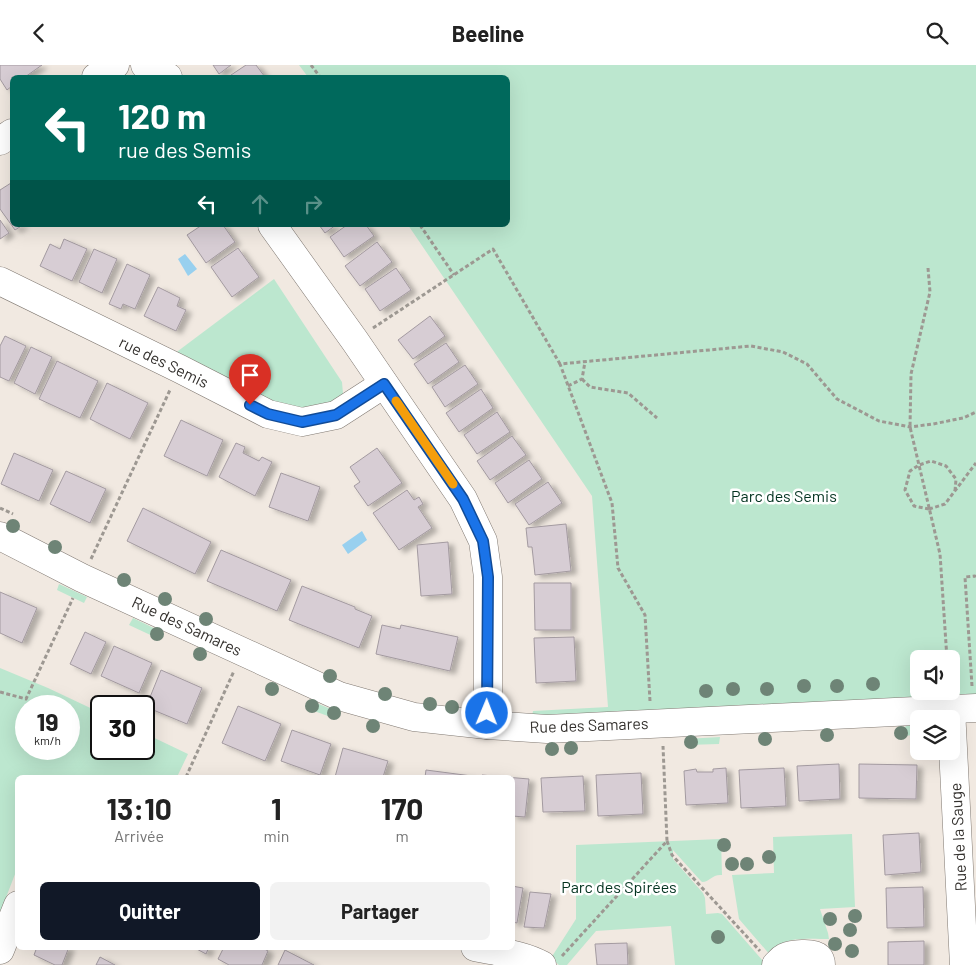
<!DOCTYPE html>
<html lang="fr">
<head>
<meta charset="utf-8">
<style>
  body { margin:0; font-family:Barlow,sans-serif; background:#f2f2f2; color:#222; height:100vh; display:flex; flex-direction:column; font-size:19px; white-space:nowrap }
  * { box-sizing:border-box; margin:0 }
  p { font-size:16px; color:#767676 }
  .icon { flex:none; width:28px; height:28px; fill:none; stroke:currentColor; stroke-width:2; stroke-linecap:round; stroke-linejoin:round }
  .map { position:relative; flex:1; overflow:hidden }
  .side { position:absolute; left:15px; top:710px; width:500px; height:175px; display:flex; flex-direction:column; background:#fff; border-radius:8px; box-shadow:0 5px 20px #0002 }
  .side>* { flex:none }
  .hud { position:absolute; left:10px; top:10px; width:500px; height:152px; border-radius:8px; box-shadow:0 5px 20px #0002; background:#00695c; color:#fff; overflow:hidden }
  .tools { position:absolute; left:910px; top:585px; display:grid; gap:10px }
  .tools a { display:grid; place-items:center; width:50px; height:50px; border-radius:8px; background:#fff; box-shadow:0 5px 20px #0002; font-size:25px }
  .speed { position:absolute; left:15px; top:630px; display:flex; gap:10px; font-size:25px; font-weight:700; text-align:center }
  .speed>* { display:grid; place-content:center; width:65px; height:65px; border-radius:50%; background:#fff; box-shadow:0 5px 20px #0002; line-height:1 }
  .speed small { font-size:12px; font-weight:400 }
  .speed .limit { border:2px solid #111; border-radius:8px; background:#fff; color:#111 }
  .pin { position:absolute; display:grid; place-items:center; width:42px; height:42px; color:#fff; margin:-51px -21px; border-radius:50% 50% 50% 0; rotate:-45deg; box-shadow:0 0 5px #0007 }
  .pin .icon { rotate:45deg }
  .me { position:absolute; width:55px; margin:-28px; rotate:1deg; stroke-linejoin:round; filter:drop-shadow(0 0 4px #0008) }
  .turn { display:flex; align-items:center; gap:18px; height:105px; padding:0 25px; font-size:22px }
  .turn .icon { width:65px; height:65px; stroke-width:2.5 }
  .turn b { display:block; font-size:35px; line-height:42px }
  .lanes { display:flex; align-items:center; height:48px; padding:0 25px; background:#0003; justify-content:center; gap:25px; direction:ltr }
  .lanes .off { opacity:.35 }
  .eta { display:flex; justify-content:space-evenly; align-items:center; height:85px; text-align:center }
  .eta b { font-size:30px; font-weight:700; line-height:35px }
  .button { display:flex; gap:10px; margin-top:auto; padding:10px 25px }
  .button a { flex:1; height:58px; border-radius:8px; background:#111827; color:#fff; font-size:20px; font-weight:700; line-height:58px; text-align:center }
  .button a+a { background:#f2f2f2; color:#222 }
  header { display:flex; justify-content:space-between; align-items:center; height:65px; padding:0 25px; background:#fff; font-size:22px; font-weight:700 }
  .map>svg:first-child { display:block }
</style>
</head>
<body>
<header><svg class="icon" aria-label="back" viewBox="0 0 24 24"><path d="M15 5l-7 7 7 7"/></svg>Beeline<svg class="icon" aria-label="search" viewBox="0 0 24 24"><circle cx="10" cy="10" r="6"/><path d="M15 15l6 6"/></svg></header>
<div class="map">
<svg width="976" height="900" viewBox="0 0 976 900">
  <defs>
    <filter id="shadow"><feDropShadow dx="5.5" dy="3" stdDeviation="2.5" flood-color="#0004"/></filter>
  </defs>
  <rect width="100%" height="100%" fill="#f1e9e1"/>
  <g fill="#bce7cf" fill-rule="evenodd">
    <path d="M299,0H976V641L532,651L533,646L608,642L592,431L408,160H508V12H308ZM919,594H951V626H919Z"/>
    <path d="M274,214L342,317L343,329L336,341L299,353L170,292Z"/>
    <path d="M59,519L87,532L84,538L57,525Z"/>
    <path d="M133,553L162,567L159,574L129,560Z"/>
    <path d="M0,603L48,623L101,648V684H144V668L188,689L177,712H18L17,804L0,848ZM26,641H69V684H26Z"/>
    <path d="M309,635L338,647L336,654L306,643Z"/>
    <path d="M910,658H919V670L896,671V665L905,662Z"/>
    <path d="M720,672L719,679L686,680V674Z"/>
    <path d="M852,769L855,842L820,844L828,868L829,874C816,874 794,872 783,878C778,881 775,886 771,891L739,854L732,810L774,808L773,772Z"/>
    <path d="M721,774L722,810C712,809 710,817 702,817L700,815L673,785V794L703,828L705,833L706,849L718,848L722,849L763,896L764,900H675L671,861L596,866L567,900H559L551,893L576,854V780Z"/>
  </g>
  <g fill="#98d0ef">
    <path d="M185,189L197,204L188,211L178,194Z"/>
    <path d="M362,466L367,475L348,489L342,480Z"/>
  </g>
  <g fill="#d7cdd4" stroke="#a39aa0" filter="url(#shadow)">
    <path d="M0,0H42L25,12H12V21L7,25L0,14Z"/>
    <path d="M213,0H231L219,9Z"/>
    <path d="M246,0H256L265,12H228Z"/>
    <path d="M11,118L12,120V160H23L15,165L0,144V125Z"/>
    <path d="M0,155L9,168L0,174Z"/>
    <path d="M202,160H223L235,177L206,198L187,170Z"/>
    <path d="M319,160H336L325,168Z"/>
    <path d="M347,160H366L374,171L344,192L330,172Z"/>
    <path d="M64,174L87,184L72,216L40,201L50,179L60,184Z"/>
    <path d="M377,177L392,197L360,221L345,201Z"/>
    <path d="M238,183L259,212L232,232L211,202Z"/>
    <path d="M94,184L117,194L102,228L79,217Z"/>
    <path d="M127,199L150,210L135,244L123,239L121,244L109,239Z"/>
    <path d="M396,203L411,225L380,246L365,224Z"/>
    <path d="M158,222L180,233L177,241L186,245L176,266L144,251Z"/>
    <path d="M430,251L445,271L413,294L398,275Z"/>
    <path d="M5,271L26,281L9,316L0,312V281Z"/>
    <path d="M446,278L459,297L428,319L414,299Z"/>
    <path d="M31,282L52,292L35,329L14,318Z"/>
    <path d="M57,296L98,316L80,353L39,334Z"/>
    <path d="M465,300L478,319L445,342L432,322Z"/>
    <path d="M107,318L148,338L130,374L90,354Z"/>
    <path d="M481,324L493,343L459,367L446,348Z"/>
    <path d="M497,347L510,367L477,389L464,370Z"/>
    <path d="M181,355L223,375L207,411L164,391Z"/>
    <path d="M512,371L526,390L490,415L477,396Z"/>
    <path d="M236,378L245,382L243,388L259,396L262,392L272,397L255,431L219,412Z"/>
    <path d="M377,383L402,418L368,441L354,421L360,417L350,402Z"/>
    <path d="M14,388L53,405L39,436L1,419Z"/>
    <path d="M529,395L542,414L508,438L495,418Z"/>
    <path d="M66,406L106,424L90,458L50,439Z"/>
    <path d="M281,408L320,422L308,456L269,442Z"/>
    <path d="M548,417L562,438L529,460L515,439Z"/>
    <path d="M407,425L414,435L419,432L423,439L418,442L432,463L399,485L373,448Z"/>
    <path d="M143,443L211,477L195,509L127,476Z"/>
    <path d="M566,459L571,506L535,510L532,482H528L526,463Z"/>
    <path d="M448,477L452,529L421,531L417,480Z"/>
    <path d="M221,485L291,515L277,546L207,516Z"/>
    <path d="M534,518H571V565H535Z"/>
    <path d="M302,521L355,542V544L372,551L359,583L289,555Z"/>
    <path d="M0,527L37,543L22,578L0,568Z"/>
    <path d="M382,560L400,564L401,560L458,572L450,606L376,589Z"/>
    <path d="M85,567L106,577L91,609L70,599Z"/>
    <path d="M574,572L576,616L536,618L534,573Z"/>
    <path d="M114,581L152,598L139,628L101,611Z"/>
    <path d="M161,605L202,623L187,659L146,642Z"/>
    <path d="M238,641L281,659L265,696L222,678Z"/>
    <path d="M292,665L331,679L320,710L281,696Z"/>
    <path d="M343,683L388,696L383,712H335Z"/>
    <path d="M839,699L840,734L799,736L797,701Z"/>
    <path d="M859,699L917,700L916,734L859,733Z"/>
    <path d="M726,703L728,738L686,740L684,706L696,704L697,707H713V704Z"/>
    <path d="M784,703L786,741L741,743L739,705Z"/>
    <path d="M426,705L472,711V712H425Z"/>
    <path d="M641,708L643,749L598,751L596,710Z"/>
    <path d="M482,710L529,714L525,752L512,751V712H482Z"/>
    <path d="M583,711L585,746L543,747L541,713Z"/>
    <path d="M919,768L921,807L885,810L883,770Z"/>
    <path d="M512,821L523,823L517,858L512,857Z"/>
    <path d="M923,822L924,862L887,863L886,823Z"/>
    <path d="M530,827L551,829L544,863L524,862Z"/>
    <path d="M924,876V900H888V877Z"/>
    <path d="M627,878L628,900H597L595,879Z"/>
    <path d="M37,882H69L62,900H55L34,890Z"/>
    <path d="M193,882H209L206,889Z"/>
    <path d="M224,882H261L268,886L262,900H229L218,894Z"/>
    <path d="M285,885L314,900H278Z"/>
    <path d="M100,892L115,900H96Z"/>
  </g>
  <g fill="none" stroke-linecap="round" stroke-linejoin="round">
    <defs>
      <g id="minor">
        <path d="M145,0L168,12"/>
        <path d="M96,12L115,0"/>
        <path d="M0,76L12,68"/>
        <path d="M272,160L355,276L463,434L483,476L488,512V636L487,660"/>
        <path d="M0,216L180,304L268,349L302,357L336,350L384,319"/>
        <path d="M0,471L82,513L339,631L414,652L487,660L547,664L976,643"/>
        <path d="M951,644L964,900"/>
        <path d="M475,882C497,887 522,889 542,900"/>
        <path d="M0,885L18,840"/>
        <path d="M776,900C779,897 781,894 785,892C792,889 813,887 818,892C821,895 821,897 821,900"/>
      </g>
    </defs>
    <use href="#minor" stroke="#807972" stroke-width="29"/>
    <g stroke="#9d9892" stroke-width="3" stroke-dasharray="4 2.5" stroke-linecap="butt">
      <path d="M311,0L320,12"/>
      <path d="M420,160L454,210"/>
      <path d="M928,203L930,227L911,309L910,362L940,489L947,594"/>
      <path d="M373,263L493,184L560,299"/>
      <path d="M582,314L590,322L628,328L657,353"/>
      <path d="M568,321L582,314L585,297"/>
      <path d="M0,443L13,449"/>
      <path d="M929,444L914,441L905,425L910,406L919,400L931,396L946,401L956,414L955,426"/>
      <path d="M929,444L945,439L976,398"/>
      <path d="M91,494L170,325"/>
      <path d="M972,621L965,512L975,511L976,512"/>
      <path d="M0,627L26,634L73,533"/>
      <path d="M650,636L645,550L618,503L612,438L560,299L751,281L783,287L807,299L837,334L879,356L910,362L933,359L963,353L976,347"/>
      <path d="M186,712L234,606"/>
      <path d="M667,776L672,790L760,886"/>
      <path d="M562,891L667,776L663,681"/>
    </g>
    <use href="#minor" stroke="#fff" stroke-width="28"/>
  </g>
  <g fill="#6e8476">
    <circle cx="13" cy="461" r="7"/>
    <circle cx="55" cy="482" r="7"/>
    <circle cx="124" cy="515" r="7"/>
    <circle cx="165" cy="534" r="7"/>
    <circle cx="206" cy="554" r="7"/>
    <circle cx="157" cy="569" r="7"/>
    <circle cx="200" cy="589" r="7"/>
    <circle cx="330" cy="611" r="7"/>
    <circle cx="873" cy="619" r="7"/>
    <circle cx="804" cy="621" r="7"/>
    <circle cx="837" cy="621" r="7"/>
    <circle cx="272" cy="624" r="7"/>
    <circle cx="733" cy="624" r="7"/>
    <circle cx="767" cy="624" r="7"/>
    <circle cx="706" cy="626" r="7"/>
    <circle cx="385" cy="629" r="7"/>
    <circle cx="430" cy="639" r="7"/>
    <circle cx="312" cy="641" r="7"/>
    <circle cx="452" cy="642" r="7"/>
    <circle cx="334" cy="648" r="7"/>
    <circle cx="373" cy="661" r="7"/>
    <circle cx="901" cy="668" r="7"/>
    <circle cx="827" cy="670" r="7"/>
    <circle cx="765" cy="674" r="7"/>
    <circle cx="691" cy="677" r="7"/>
    <circle cx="571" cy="683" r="7"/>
    <circle cx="552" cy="684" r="7"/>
    <circle cx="724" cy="780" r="7"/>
    <circle cx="769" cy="792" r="7"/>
    <circle cx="732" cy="799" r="7"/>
    <circle cx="747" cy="799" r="7"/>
    <circle cx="855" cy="851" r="7"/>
    <circle cx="830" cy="854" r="7"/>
    <circle cx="850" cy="865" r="7"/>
    <circle cx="718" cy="872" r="7"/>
    <circle cx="835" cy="879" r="7"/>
    <circle cx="852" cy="886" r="7"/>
  </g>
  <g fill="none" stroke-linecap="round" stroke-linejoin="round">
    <defs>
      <path id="route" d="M250,340L268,349L302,357L336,350L384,319L463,434L483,476L488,512L487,648"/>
    </defs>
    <use href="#route" stroke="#114b97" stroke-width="12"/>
    <use href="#route" stroke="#1a73e8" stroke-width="9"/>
    <path stroke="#f59e0b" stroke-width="9" d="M396,336L453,419"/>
  </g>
  <g text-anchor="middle" stroke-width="5" stroke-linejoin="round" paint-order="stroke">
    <g font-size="16" fill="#34312e" stroke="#fff">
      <text transform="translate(164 297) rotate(26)" y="6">rue des Semis</text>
      <text transform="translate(187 561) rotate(25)" y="6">Rue des Samares</text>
      <text transform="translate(589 660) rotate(-2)" y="6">Rue des Samares</text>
      <text transform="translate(958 772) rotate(-93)" y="6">Rue de la Sauge</text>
    </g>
    <g font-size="16" fill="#02321f" stroke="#fff">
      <text x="784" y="437">Parc des Semis</text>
      <text x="619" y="828">Parc des Spirées</text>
    </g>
  </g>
</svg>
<div class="tools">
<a><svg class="icon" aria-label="sound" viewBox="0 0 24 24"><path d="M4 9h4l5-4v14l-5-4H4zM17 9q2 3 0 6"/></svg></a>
<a><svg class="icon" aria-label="layers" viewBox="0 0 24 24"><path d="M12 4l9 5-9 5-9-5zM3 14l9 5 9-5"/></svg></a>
</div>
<div class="speed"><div>19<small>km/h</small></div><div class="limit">30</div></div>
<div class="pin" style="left:250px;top:340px;background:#d93025"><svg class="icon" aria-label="arrive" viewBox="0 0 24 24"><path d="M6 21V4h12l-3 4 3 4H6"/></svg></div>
<svg class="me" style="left:487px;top:648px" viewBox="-20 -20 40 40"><circle r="17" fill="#1a73e8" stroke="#fff" stroke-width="3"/><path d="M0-11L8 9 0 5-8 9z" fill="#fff"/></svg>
<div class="hud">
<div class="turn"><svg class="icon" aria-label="left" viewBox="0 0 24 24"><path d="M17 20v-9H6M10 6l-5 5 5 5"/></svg><div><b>120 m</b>rue des Semis</div></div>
<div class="lanes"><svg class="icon" aria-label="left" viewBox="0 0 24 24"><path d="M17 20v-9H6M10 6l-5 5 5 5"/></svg><svg class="icon off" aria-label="ahead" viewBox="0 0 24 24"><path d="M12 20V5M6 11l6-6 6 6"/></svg><svg class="icon off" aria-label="right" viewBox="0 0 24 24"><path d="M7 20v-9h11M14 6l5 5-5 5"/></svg></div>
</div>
<section class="side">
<div class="eta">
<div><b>13:10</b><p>Arrivée</p></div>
<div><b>1</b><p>min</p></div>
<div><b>170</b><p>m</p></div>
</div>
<div class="button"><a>Quitter</a><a>Partager</a></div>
</section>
</div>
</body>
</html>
